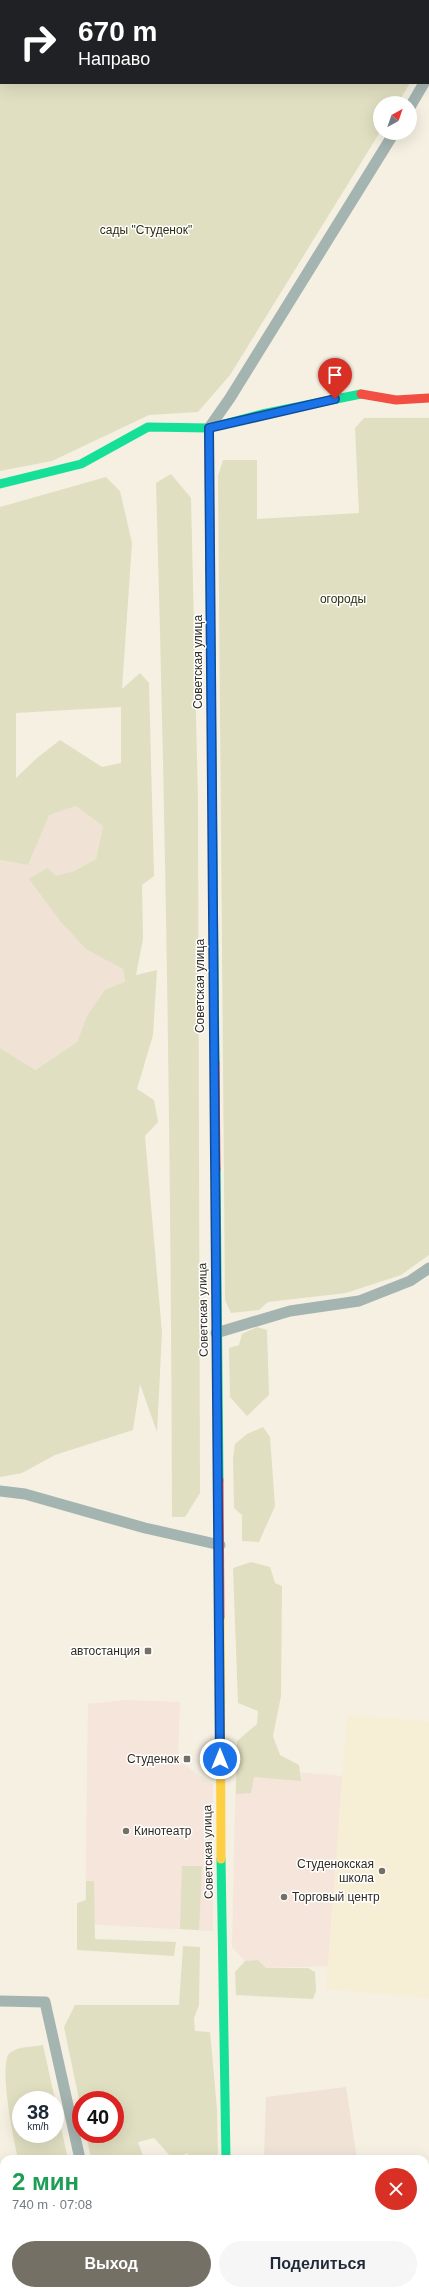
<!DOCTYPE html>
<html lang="ru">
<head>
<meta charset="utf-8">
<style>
  body { margin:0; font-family:Helvetica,sans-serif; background:#f6f6f7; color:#1f2937; height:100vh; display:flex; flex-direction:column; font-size:15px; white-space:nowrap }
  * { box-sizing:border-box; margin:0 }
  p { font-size:13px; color:#747a83 }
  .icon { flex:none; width:22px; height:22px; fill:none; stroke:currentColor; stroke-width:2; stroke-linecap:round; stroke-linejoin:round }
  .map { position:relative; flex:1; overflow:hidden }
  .drawer { position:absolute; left:0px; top:2155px; width:429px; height:140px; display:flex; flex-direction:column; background:#fff; border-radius:12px 12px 0 0; box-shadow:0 4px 16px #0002 }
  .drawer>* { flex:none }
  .top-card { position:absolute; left:0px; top:0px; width:429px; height:84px; box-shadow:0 4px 16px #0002; background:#202124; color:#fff; overflow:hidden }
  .needle { width:26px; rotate:40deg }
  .fabs { position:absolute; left:373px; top:96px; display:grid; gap:8px }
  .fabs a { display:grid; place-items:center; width:44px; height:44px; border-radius:50%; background:#fff; box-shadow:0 4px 16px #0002; font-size:20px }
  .speed { position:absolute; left:12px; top:2091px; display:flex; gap:8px; font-size:20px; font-weight:700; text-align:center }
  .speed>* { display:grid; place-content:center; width:52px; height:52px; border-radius:50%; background:#fff; box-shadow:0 4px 16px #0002; line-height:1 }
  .speed small { font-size:10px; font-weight:400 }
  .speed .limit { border:6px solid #d22; background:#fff; color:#111 }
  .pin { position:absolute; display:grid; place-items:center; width:34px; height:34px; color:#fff; margin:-41px -17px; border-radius:50% 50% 50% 0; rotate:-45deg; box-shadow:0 0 4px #0007 }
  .pin .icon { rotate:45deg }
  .me { position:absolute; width:44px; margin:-22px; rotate:0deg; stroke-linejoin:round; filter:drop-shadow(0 0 3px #0008) }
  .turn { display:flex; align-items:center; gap:14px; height:84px; padding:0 12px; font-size:18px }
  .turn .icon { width:52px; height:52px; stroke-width:2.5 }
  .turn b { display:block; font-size:28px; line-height:34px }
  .round { display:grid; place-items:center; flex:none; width:42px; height:42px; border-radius:21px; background:#f6f6f7 }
  .head { display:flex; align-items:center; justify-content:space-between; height:68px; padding:0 12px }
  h1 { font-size:24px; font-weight:700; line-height:30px; color:#1e9e55 }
  .cta { display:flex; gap:8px; margin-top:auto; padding:8px 12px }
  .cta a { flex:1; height:46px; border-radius:24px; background:#747065; color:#fff; font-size:16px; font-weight:700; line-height:46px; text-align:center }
  .cta a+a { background:#f6f6f7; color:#1f2937 }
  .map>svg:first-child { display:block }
</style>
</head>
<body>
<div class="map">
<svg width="429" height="2295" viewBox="0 0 429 2295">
  <rect width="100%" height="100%" fill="#f5f0e2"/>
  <g fill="#f5e5db">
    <path d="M125,1700L180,1702L178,1760L213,1785V1931L85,1924L88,1704Z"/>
    <path d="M236,1767L343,1776L328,1966L266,1968L258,1960L245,1961L232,1947Z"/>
  </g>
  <g fill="#f0e2d5">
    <path d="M76,806L103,826L96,859L74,871L56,877L87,950L123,969L125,983L87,1016L77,1042L34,1070L0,1048V860L28,865L48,815Z"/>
    <path d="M346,2087L357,2159H264L266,2097Z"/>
    <path d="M270,2291H356L355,2295H278Z"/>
  </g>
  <path fill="#f7eed6" d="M347,1715L429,1721V1998L326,1989Z"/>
  <g fill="#e0dfc1" fill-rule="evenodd">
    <path d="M0,0H429V53L428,55V1H1V83H410L398,103H380V132L230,375L198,412L149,415L52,461L0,471Z"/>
    <path d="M364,418H429V1255L401,1275L346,1293L268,1302L259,1310L231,1313L225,1300L218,476L223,460H257V519L359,513L355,428Z"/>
    <path d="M171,474L191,498L198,801L200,1493L185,1517H172C171,1172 166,828 156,483Z"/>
    <path d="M106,477L120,491L132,543L122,689L140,673L149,683L154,876L142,885L143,939L136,975L157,970L153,1035L137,1089L154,1100L158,1122L145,1136L162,1333L157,1432L140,1384L133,1430L55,1455L22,1473L0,1477V1048L35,1070L77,1042L87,1016L105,990L125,982L123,969L87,950L61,922L29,879L47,868L56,876L74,871L96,859L103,826L76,806L49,815L28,865L0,860V507ZM121,707V763L102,767L60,740L37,758L16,778V713Z"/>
    <path d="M257,1327L267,1330L269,1395L247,1416L230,1397L229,1348L239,1345L242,1334Z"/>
    <path d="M263,1427L270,1437L275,1506L259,1542L242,1541V1515L234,1508L233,1458L235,1444L247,1434Z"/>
    <path d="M251,1562L270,1567L275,1583L282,1586L281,1696L273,1736L280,1755L299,1765L301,1781L254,1777L251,1793L236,1794L237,1741L257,1724L258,1711L238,1703L233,1568Z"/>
    <path d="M182,1866H202L199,1930L180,1929Z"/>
    <path d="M86,1881H94L95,1939L176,1942L174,1956L77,1950V1903L86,1900Z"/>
    <path d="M183,1946L200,1947L199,2005L194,2018L195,2031L210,2032L217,2109L218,2159H188V2153L173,2159L154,2138L138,2142L144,2159H91L86,2134H115V2100H81V2109L64,2027L75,2005H179Z"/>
    <path d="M258,1960L266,1968H308L315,1972L316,1991L313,1999L236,1995L235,1972L245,1961Z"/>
    <path d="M43,2045L68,2159H18C13,2136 0,2074 8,2055C15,2046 33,2047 43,2045ZM21,2100H55V2134H21Z"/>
    <path d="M33,2291H97L93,2295H34Z"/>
  </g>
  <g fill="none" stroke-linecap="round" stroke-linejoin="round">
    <g stroke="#a4b4b1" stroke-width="11">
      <path d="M410,107L424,83"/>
      <path d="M209,428L230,398L394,133"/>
      <path d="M216,1333L290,1311L359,1301L410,1281L429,1268"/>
      <path d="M0,1491L25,1494L145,1528L220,1545"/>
      <path d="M0,2001L45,2002L80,2159"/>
      <path d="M109,2291V2295"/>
      <path d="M231,2291L237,2295"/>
    </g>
    <g stroke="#16e098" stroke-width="9">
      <path d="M0,484L81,464L148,427L209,428L262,414L361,394"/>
      <path d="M210,571L215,1063"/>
      <path d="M216,1169L219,1480"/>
      <path d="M221,1859L226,2159"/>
      <path d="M120,2295L124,2291"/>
    </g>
    <path stroke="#ffcf43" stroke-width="9" d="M220,1617L221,1859"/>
    <g stroke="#f24e42" stroke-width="9">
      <path d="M361,394L396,400L429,398"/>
      <path d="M209,428L210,571"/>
      <path d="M215,1063L216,1169"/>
      <path d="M219,1480L220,1617"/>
    </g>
  </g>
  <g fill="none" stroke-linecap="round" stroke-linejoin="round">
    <defs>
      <path id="route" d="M220,1759L209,428L335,399"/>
    </defs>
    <use href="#route" stroke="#114b97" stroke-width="10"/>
    <use href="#route" stroke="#1a73e8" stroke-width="7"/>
  </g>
  <g fill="#747065" stroke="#fff" stroke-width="1.5">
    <rect x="144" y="1647" width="8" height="8" rx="2"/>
    <rect x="183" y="1755" width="8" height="8" rx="2"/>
    <circle cx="126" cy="1831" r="4"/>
    <circle cx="382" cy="1871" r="4"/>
    <circle cx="284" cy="1897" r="4"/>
  </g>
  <g text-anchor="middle" stroke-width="3" stroke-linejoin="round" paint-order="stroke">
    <g font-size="12" fill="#2d2d0f" stroke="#fff">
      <text x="146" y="234">сады "Студенок"</text>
      <text x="343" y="603">огороды</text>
    </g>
    <g font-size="12" fill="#2f2b22" stroke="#fff">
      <text transform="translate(198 662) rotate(-90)" y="4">Советская улица</text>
      <text transform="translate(200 986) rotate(-90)" y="4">Советская улица</text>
      <text transform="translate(203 1310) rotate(-91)" y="4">Советская улица</text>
      <text transform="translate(208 1852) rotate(-91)" y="4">Советская улица</text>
    </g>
    <g font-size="12" fill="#2f2b22" stroke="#fff" text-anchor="end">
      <text x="140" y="1655">автостанция</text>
      <text x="179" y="1763">Студенок</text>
      <text x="134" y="1835" text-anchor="start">Кинотеатр</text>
      <text x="374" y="1868">Студенокская<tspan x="374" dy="14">школа</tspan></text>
      <text x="292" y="1901" text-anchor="start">Торговый центр</text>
    </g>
  </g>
</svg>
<div class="fabs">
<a><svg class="needle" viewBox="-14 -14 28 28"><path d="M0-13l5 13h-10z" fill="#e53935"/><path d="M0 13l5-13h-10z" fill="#747a83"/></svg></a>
</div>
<div class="speed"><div>38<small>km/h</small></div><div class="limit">40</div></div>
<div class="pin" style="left:335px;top:399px;background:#d93025"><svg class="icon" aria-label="arrive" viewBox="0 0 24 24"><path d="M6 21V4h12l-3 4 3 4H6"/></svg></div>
<svg class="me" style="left:220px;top:1759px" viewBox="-20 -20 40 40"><circle r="17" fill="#1a73e8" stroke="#fff" stroke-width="3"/><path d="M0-11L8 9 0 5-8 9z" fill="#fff"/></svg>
<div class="top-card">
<div class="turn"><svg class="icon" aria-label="right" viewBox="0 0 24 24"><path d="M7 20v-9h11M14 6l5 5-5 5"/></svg><div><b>670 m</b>Направо</div></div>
</div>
<section class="drawer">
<div class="head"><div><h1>2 мин</h1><p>740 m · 07:08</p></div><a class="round" style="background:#d93025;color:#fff"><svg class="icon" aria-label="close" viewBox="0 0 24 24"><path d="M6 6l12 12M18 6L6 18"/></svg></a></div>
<div class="cta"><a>Выход</a><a>Поделиться</a></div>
</section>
</div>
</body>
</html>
